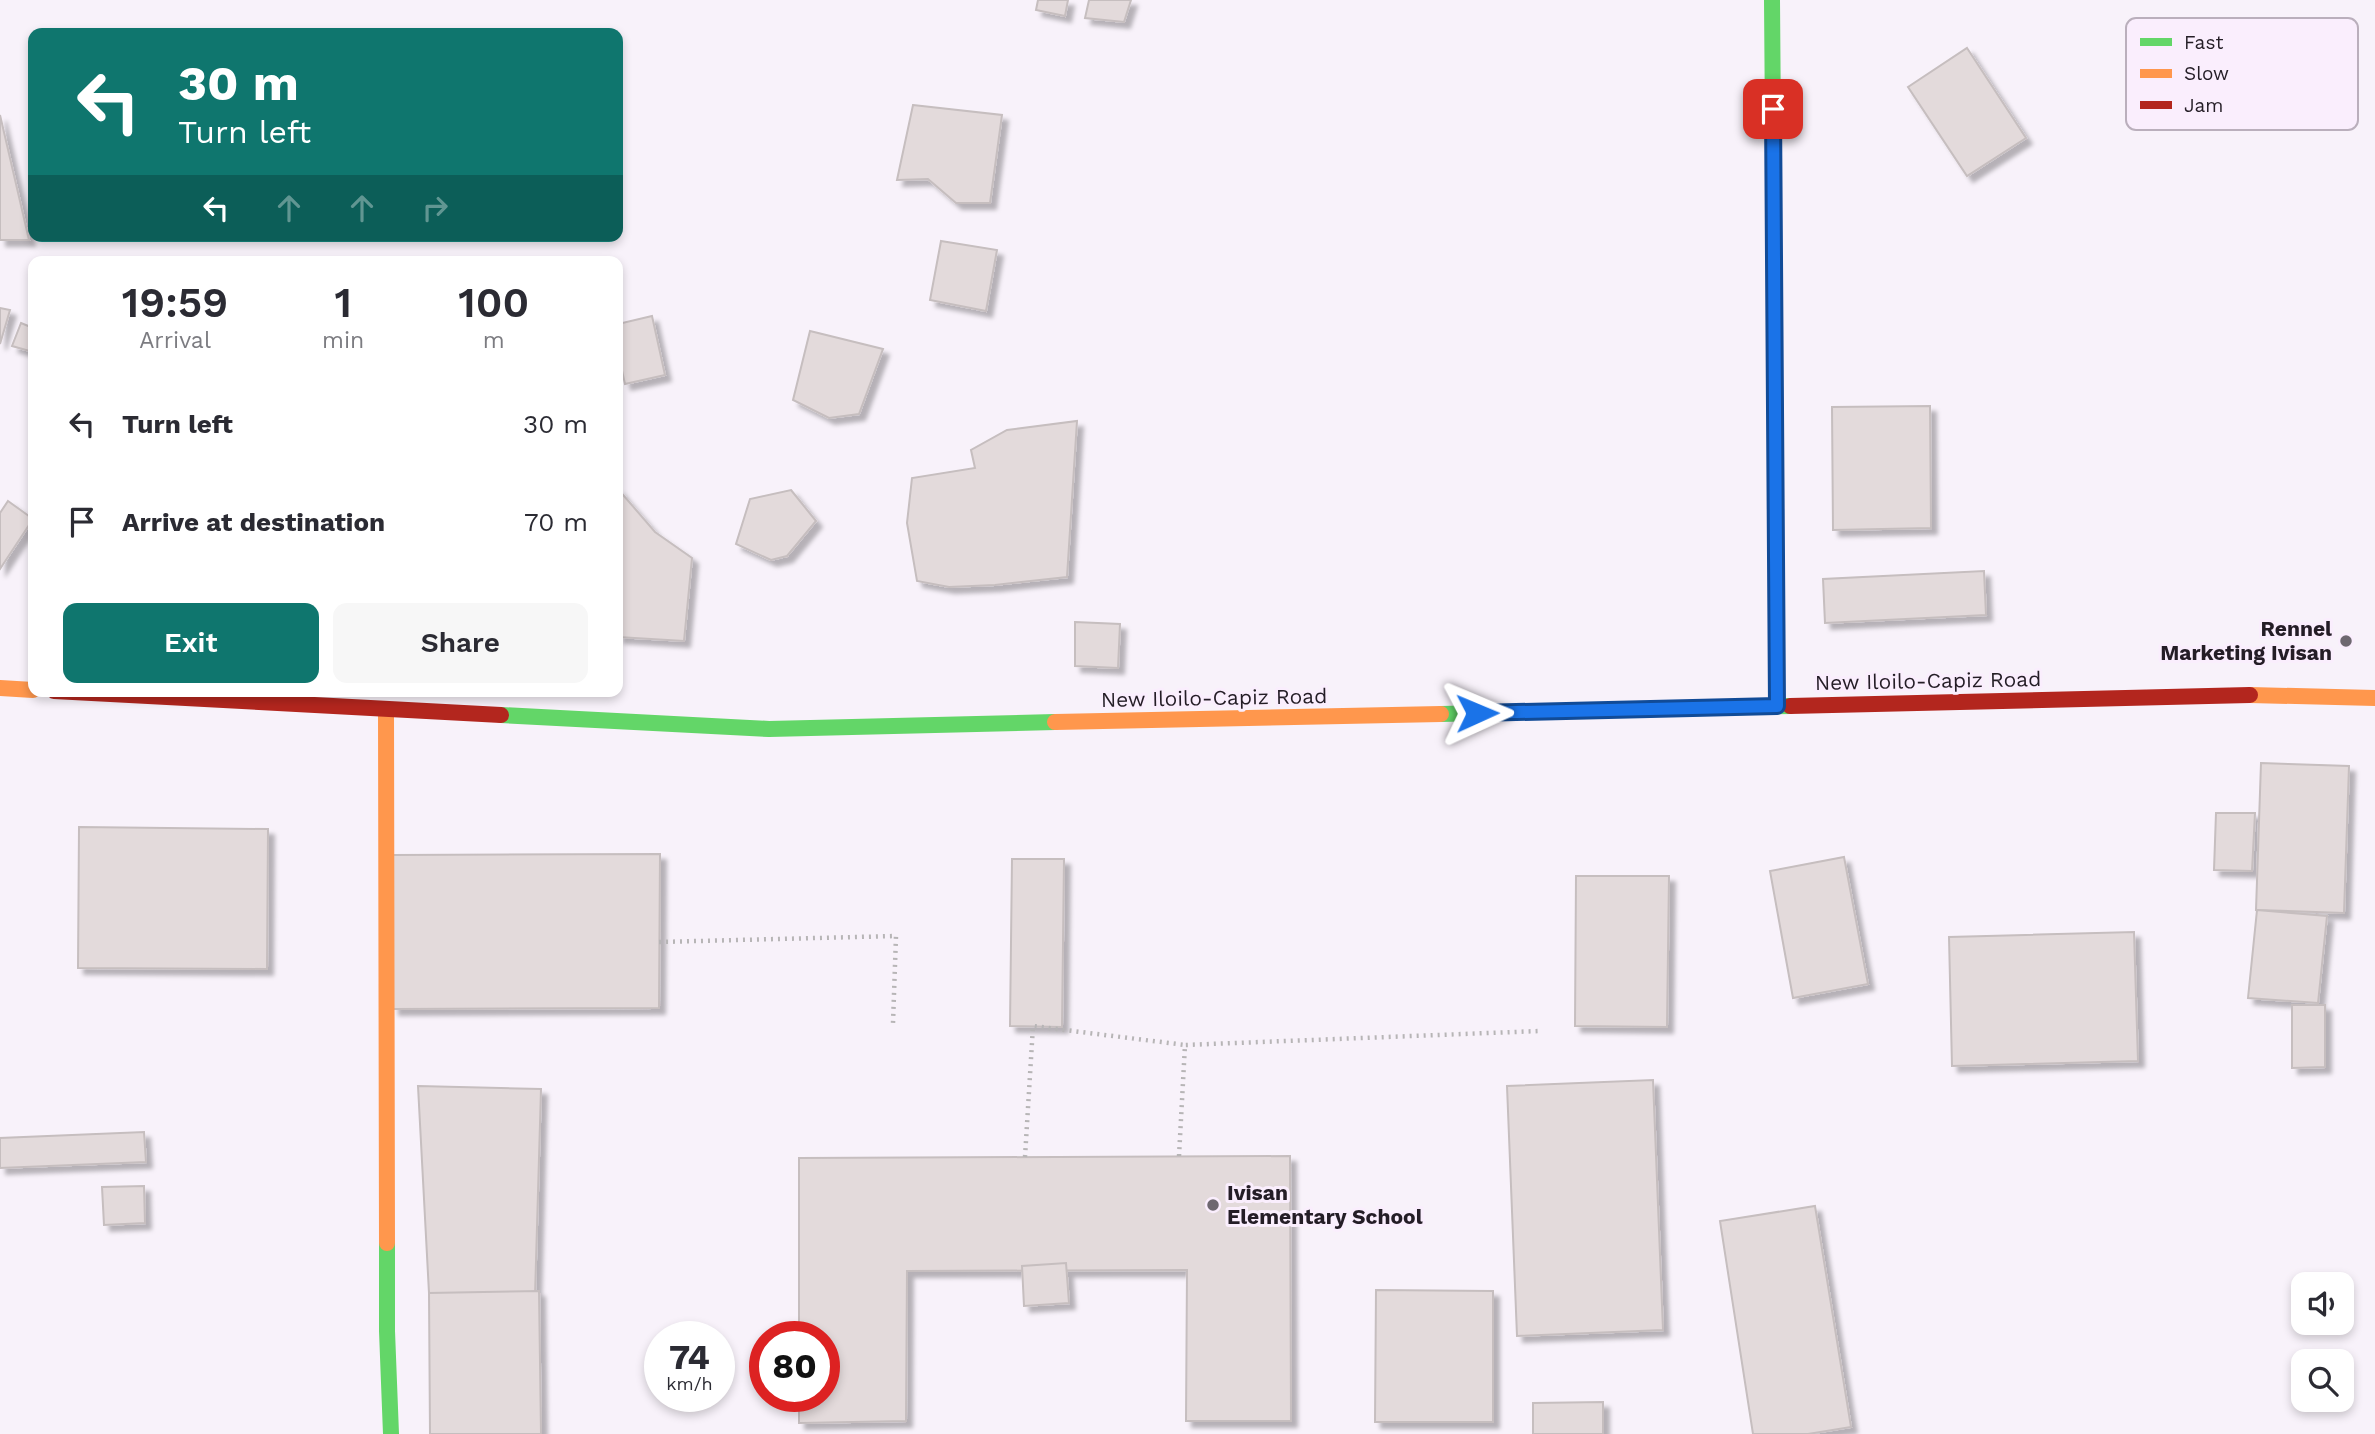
<!DOCTYPE html>
<html lang="en">
<head>
<meta charset="utf-8">
<style>
  body { margin:0; font-family:"Work Sans",sans-serif; background:#f7f7f7; color:#2b2b33; height:100vh; display:flex; flex-direction:column; font-size:26px; white-space:nowrap }
  * { box-sizing:border-box; margin:0 }
  p { font-size:23px; color:#7c7c81 }
  .icon { flex:none; width:38px; height:38px; fill:none; stroke:currentColor; stroke-width:2; stroke-linecap:round; stroke-linejoin:round }
  .map { position:relative; flex:1; overflow:hidden }
  .side { position:absolute; left:28px; top:256px; width:595px; height:441px; display:flex; flex-direction:column; background:#fff; border-radius:14px; box-shadow:0 4px 10px #0003 }
  .side>* { flex:none }
  .hud { position:absolute; left:28px; top:28px; width:595px; height:214px; border-radius:14px; box-shadow:0 4px 10px #0003; background:#0f766e; color:#fff; overflow:hidden }
  .buttons { position:absolute; left:2291px; top:1272px; display:grid; gap:14px }
  .buttons a { display:grid; place-items:center; width:63px; height:63px; border-radius:14px; background:#fff; box-shadow:0 4px 10px #0003; font-size:35px }
  .speed { position:absolute; left:644px; top:1321px; display:flex; gap:14px; font-size:35px; font-weight:700; text-align:center }
  .speed>* { display:grid; place-content:center; width:91px; height:91px; border-radius:50%; background:#fff; box-shadow:0 4px 10px #0003; line-height:1 }
  .speed small { font-size:18px; font-weight:400 }
  .speed .limit { border:10px solid #d22; background:#fff; color:#111 }
  .pin { position:absolute; display:grid; place-items:center; width:60px; height:60px; color:#fff; margin:-30px; border-radius:14px; box-shadow:0 4px 10px #0006 }
  .me { position:absolute; width:77px; margin:-38px; rotate:89deg; stroke-linejoin:round; filter:drop-shadow(0 0 5px #0008) }
  .turn { display:flex; align-items:center; gap:24px; height:147px; padding:0 35px; font-size:32px }
  .turn .icon { width:91px; height:91px; stroke-width:2.5 }
  .turn b { display:block; font-size:49px; line-height:60px }
  .lanes { display:flex; align-items:center; height:66px; padding:0 35px; background:#0003; justify-content:center; gap:35px; direction:ltr }
  .lanes .off { opacity:.35 }
  .eta { display:flex; justify-content:space-evenly; align-items:center; height:119px; text-align:center }
  .eta b { font-size:42px; font-weight:600; line-height:49px }
  .action { display:flex; gap:14px; margin-top:auto; padding:14px 35px }
  .action a { flex:1; height:80px; border-radius:14px; background:#0f766e; color:#fff; font-size:28px; font-weight:600; line-height:80px; text-align:center }
  .action a+a { background:#f7f7f7; color:#2b2b33 }
  ul { padding:0; list-style:none }
  li { display:flex; align-items:center; gap:21px; height:98px; padding:0 35px }
  li div { flex:1 }
  li b { display:block; font-size:26px }
  li em { font-style:normal }
  .map>svg:first-child { display:block }
</style>
</head>
<body>
<div class="map">
<svg width="2375" height="1434" viewBox="0 0 2375 1434">
  <defs>
    <filter id="shadow"><feDropShadow dx="6" dy="6" stdDeviation="2" flood-color="#0004"/></filter>
  </defs>
  <rect width="100%" height="100%" fill="#f8f2fa"/>
  <g fill="#e3dadb" stroke="#c6bebf" stroke-width="2" filter="url(#shadow)">
    <path d="M1038,0H1068L1065,16L1036,10Z"/>
    <path d="M1089,0H1131L1124,22L1085,18Z"/>
    <path d="M1967,48L2026,138L1967,176L1908,87Z"/>
    <path d="M913,105L1002,115L990,203H956L928,179L897,180Z"/>
    <path d="M0,115L29,240H0Z"/>
    <path d="M941,241L997,250L986,311L930,300Z"/>
    <path d="M0,308L10,310L0,344Z"/>
    <path d="M652,316L665,375L625,384L618,353V324Z"/>
    <path d="M21,323L33,328V352L12,346Z"/>
    <path d="M810,331L883,349L859,414L829,418L793,400Z"/>
    <path d="M1930,406L1931,528L1833,530L1832,407Z"/>
    <path d="M1077,421L1067,577L995,585L949,587L917,581L907,523L912,478L975,468L971,450L1007,430Z"/>
    <path d="M618,489L655,532L692,558L684,641L618,637Z"/>
    <path d="M791,490L816,521L787,556L771,560L736,544L750,499Z"/>
    <path d="M8,501L33,519L0,569V513Z"/>
    <path d="M1984,571L1986,615L1825,623L1823,579Z"/>
    <path d="M1075,622L1120,624L1118,668L1075,666Z"/>
    <path d="M2261,763L2349,766L2344,913L2256,910Z"/>
    <path d="M2216,813H2255L2252,871L2214,870Z"/>
    <path d="M79,827L268,829L267,969L78,968Z"/>
    <path d="M660,854L659,1008L393,1009V855Z"/>
    <path d="M1844,857L1868,984L1793,998L1770,871Z"/>
    <path d="M1012,859H1064L1062,1027L1010,1026Z"/>
    <path d="M1576,876H1669L1667,1027L1575,1026Z"/>
    <path d="M2257,910L2327,916L2318,1003L2248,998Z"/>
    <path d="M2134,932L2138,1061L1952,1066L1949,937Z"/>
    <path d="M2292,1005H2325V1067L2292,1068Z"/>
    <path d="M1653,1080L1663,1330L1517,1336L1507,1086Z"/>
    <path d="M418,1086L541,1089L535,1296L429,1293Z"/>
    <path d="M144,1132L146,1162L0,1168V1138Z"/>
    <path d="M1290,1156L1291,1421H1186L1187,1270L907,1271L906,1421L799,1423V1396H824V1337H799V1158Z"/>
    <path d="M144,1186L145,1223L104,1225L102,1187Z"/>
    <path d="M1815,1206L1851,1427L1808,1434H1753L1720,1221Z"/>
    <path d="M1066,1263L1069,1303L1024,1306L1022,1266Z"/>
    <path d="M1376,1290L1493,1291V1422H1375Z"/>
    <path d="M539,1291L541,1434H430L429,1293Z"/>
    <path d="M1603,1402V1434H1533V1403Z"/>
  </g>
  <g fill="none" stroke-linecap="round" stroke-linejoin="round">
    <g stroke="#b7b5b6" stroke-width="4.5" stroke-dasharray="2 5" stroke-linecap="butt">
      <path d="M659,942L896,936L893,1023"/>
      <path d="M1179,1156L1185,1045L1539,1031"/>
      <path d="M1025,1157L1033,1026L1185,1045"/>
    </g>
    <g stroke="#63d668" stroke-width="16">
      <path d="M1772,0L1775,385"/>
      <path d="M1441,714L1790,706"/>
      <path d="M501,715L769,729L1055,722"/>
      <path d="M387,1243V1331L391,1434"/>
    </g>
    <g stroke="#ff974d" stroke-width="16">
      <path d="M0,688L33,690"/>
      <path d="M2250,695L2375,698"/>
      <path d="M386,710L387,1243"/>
      <path d="M1055,722L1441,714"/>
    </g>
    <g stroke="#b3261e" stroke-width="16">
      <path d="M1775,385L1777,706"/>
      <path d="M54,691L501,715"/>
      <path d="M1790,706L2250,695"/>
    </g>
  </g>
  <g fill="none" stroke-linecap="round" stroke-linejoin="round">
    <defs>
      <path id="route" d="M1477,713L1777,706L1773,109"/>
    </defs>
    <use href="#route" stroke="#114b97" stroke-width="18"/>
    <use href="#route" stroke="#1a73e8" stroke-width="12"/>
  </g>
  <g fill="#6e6870" stroke="#faeefd" stroke-width="2.5">
    <circle cx="2346" cy="641" r="7"/>
    <circle cx="1213" cy="1205" r="7"/>
  </g>
  <g text-anchor="middle" stroke-width="6" stroke-linejoin="round" paint-order="stroke">
    <g font-size="21" font-weight="bold" fill="#241d26" stroke="#faeefd" text-anchor="end">
      <text x="2332" y="636">Rennel<tspan x="2332" dy="24">Marketing Ivisan</tspan></text>
      <text x="1227" y="1200" text-anchor="start">Ivisan<tspan x="1227" dy="24">Elementary School</tspan></text>
    </g>
    <g font-size="21" fill="#241d26" stroke="#faeefd">
      <text transform="translate(1928 681) rotate(-1)" y="7">New Iloilo-Capiz Road</text>
      <text transform="translate(1214 698) rotate(-1)" y="7">New Iloilo-Capiz Road</text>
    </g>
  </g>
  <rect x="2126" y="18" width="232" height="112" rx="10" fill="#faeefd" stroke="#baafbc" stroke-width="2"/>
  <rect x="2140" y="38" width="32" height="8" fill="#63d668"/>
  <rect x="2140" y="69" width="32" height="9" fill="#ff974d"/>
  <rect x="2140" y="101" width="32" height="8" fill="#b3261e"/>
  <g font-size="19" fill="#241d26">
    <text x="2184" y="49">Fast</text>
    <text x="2184" y="80">Slow</text>
    <text x="2184" y="112">Jam</text>
  </g>
</svg>
<div class="buttons">
<a><svg class="icon" aria-label="sound" viewBox="0 0 24 24"><path d="M4 9h4l5-4v14l-5-4H4zM17 9q2 3 0 6"/></svg></a>
<a><svg class="icon" aria-label="search" viewBox="0 0 24 24"><circle cx="10" cy="10" r="6"/><path d="M15 15l6 6"/></svg></a>
</div>
<div class="speed"><div>74<small>km/h</small></div><div class="limit">80</div></div>
<div class="pin" style="left:1773px;top:109px;background:#d93025"><svg class="icon" aria-label="arrive" viewBox="0 0 24 24"><path d="M6 21V4h12l-3 4 3 4H6"/></svg></div>
<svg class="me" style="left:1477px;top:713px" viewBox="-20 -20 40 40"><path d="M0-17L14 15 0 8-14 15z" fill="#1a73e8" stroke="#fff" stroke-width="4"/></svg>
<div class="hud">
<div class="turn"><svg class="icon" aria-label="left" viewBox="0 0 24 24"><path d="M17 20v-9H6M10 6l-5 5 5 5"/></svg><div><b>30 m</b>Turn left</div></div>
<div class="lanes"><svg class="icon" aria-label="left" viewBox="0 0 24 24"><path d="M17 20v-9H6M10 6l-5 5 5 5"/></svg><svg class="icon off" aria-label="ahead" viewBox="0 0 24 24"><path d="M12 20V5M6 11l6-6 6 6"/></svg><svg class="icon off" aria-label="ahead" viewBox="0 0 24 24"><path d="M12 20V5M6 11l6-6 6 6"/></svg><svg class="icon off" aria-label="right" viewBox="0 0 24 24"><path d="M7 20v-9h11M14 6l5 5-5 5"/></svg></div>
</div>
<section class="side">
<div class="eta">
<div><b>19:59</b><p>Arrival</p></div>
<div><b>1</b><p>min</p></div>
<div><b>100</b><p>m</p></div>
</div>
<ul>
<li><svg class="icon" aria-label="left" viewBox="0 0 24 24"><path d="M17 20v-9H6M10 6l-5 5 5 5"/></svg><div><b>Turn left</b></div><em>30 m</em></li>
<li><svg class="icon" aria-label="arrive" viewBox="0 0 24 24"><path d="M6 21V4h12l-3 4 3 4H6"/></svg><div><b>Arrive at destination</b></div><em>70 m</em></li>
</ul>
<div class="action"><a>Exit</a><a>Share</a></div>
</section>
</div>
</body>
</html>
